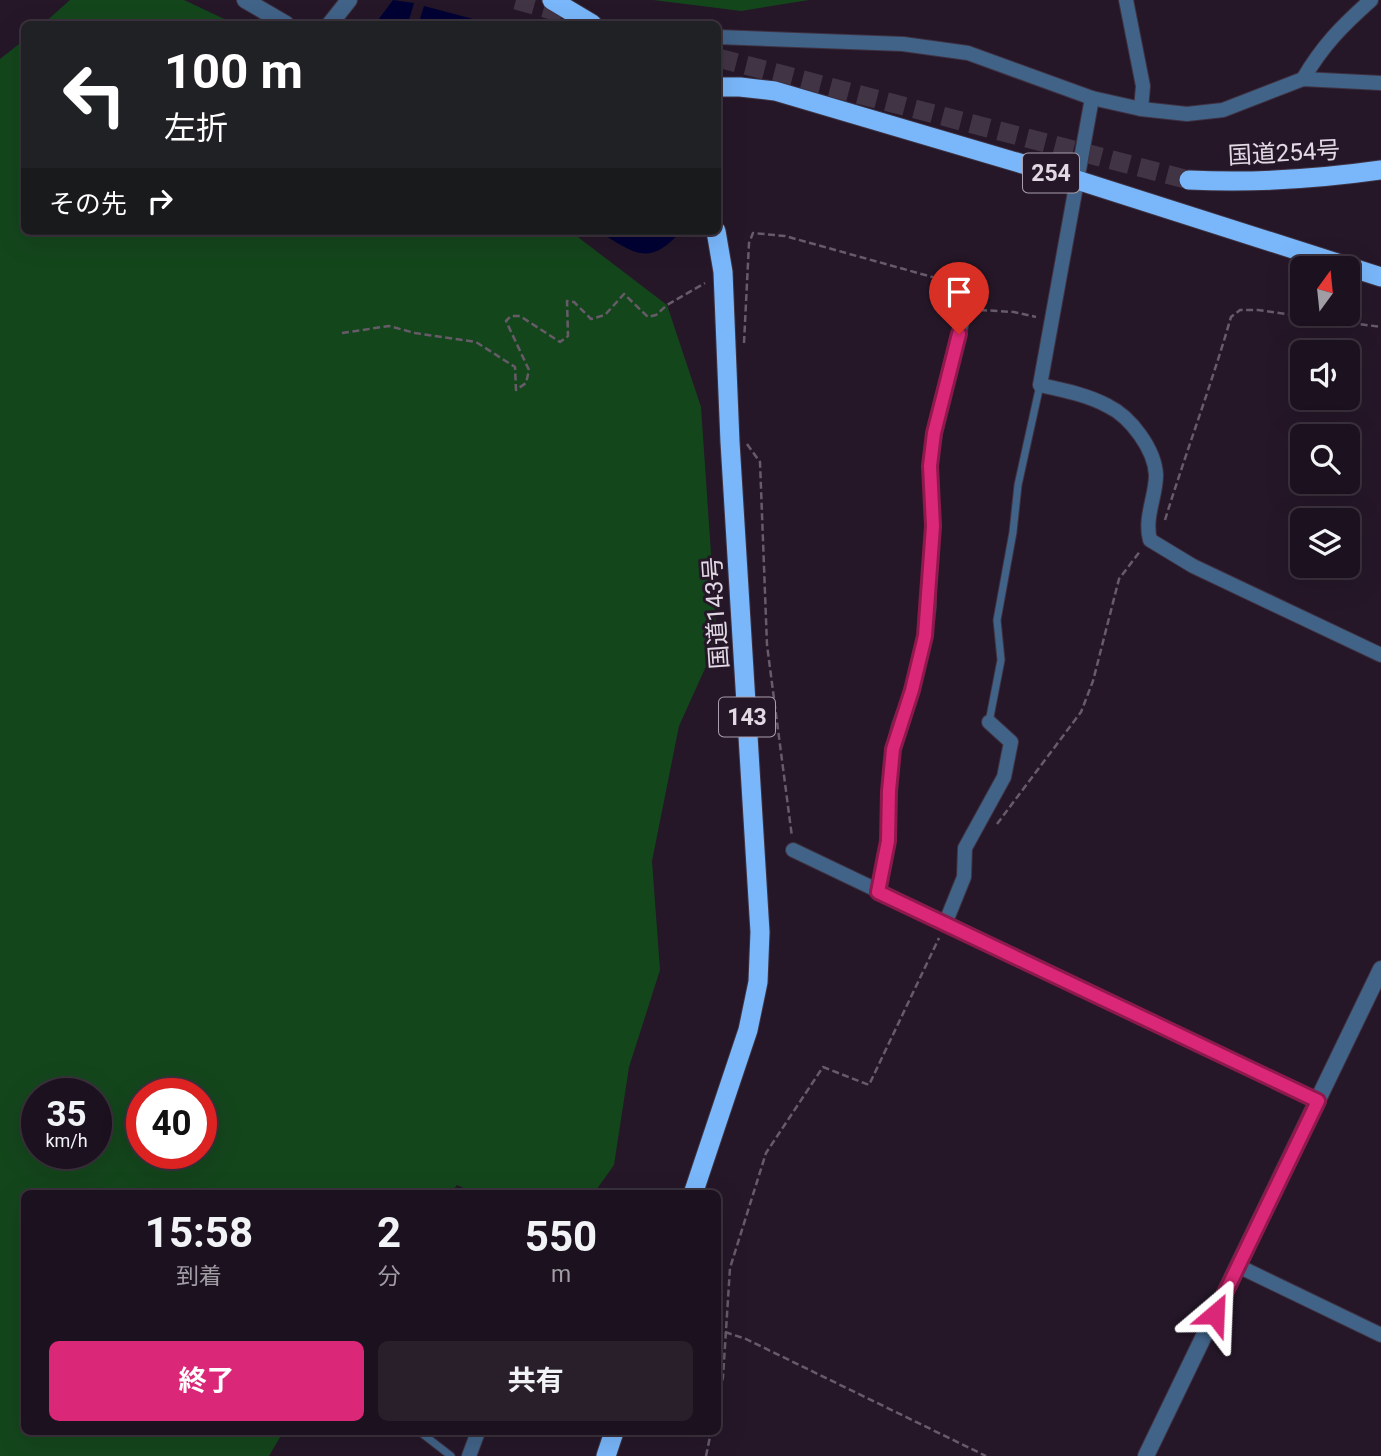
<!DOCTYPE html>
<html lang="ja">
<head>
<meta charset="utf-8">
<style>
  body { margin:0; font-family:Roboto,"Noto Sans JP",sans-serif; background:#291f2b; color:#f1f3f6; height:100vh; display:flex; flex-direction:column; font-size:26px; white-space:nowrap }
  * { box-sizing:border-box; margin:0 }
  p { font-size:23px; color:#a09da4 }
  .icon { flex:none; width:38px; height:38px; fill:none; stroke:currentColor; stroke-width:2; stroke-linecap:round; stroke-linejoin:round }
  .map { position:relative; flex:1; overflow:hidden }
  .drawer { position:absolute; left:21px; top:1190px; width:700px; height:245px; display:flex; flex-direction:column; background:#1c111e; border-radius:10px; box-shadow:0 7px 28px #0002,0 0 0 2px #3a313c }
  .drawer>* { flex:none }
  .guide { position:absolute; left:21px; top:21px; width:700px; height:214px; border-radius:10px; box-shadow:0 7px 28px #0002,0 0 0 2px #3a313c; background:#202124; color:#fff; overflow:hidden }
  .needle { width:46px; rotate:15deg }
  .controls { position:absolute; left:1290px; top:256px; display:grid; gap:14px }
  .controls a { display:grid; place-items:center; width:70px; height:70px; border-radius:10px; background:#1c111e; box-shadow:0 7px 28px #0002,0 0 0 2px #3a313c; font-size:35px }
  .speed { position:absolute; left:21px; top:1078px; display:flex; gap:14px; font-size:35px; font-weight:700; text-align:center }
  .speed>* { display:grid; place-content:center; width:91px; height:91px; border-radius:50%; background:#1c111e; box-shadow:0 7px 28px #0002,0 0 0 2px #3a313c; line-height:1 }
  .speed small { font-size:18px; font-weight:400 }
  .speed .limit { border:10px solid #d22; background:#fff; color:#111 }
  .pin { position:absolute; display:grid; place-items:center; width:60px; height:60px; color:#fff; margin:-72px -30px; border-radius:50% 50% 50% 0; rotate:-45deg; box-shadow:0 0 7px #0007 }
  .pin .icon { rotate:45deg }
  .me { position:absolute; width:77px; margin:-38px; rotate:26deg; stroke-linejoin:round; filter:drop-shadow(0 0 5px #0008) }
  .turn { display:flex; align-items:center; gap:24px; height:147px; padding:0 28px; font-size:32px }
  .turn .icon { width:91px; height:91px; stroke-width:2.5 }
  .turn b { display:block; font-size:49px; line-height:60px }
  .then { display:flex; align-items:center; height:66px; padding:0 28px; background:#0003; gap:14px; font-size:26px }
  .eta { display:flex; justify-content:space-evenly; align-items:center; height:119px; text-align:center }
  .eta b { font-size:42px; font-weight:700; line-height:49px }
  .cta { display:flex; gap:14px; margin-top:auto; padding:14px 28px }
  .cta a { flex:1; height:80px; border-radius:10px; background:#db2777; color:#fff; font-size:28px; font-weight:700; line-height:80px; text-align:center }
  .cta a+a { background:#291f2b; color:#f1f3f6 }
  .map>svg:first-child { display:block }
</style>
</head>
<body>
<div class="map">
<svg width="1381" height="1456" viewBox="0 0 1381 1456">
  <rect width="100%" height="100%" fill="#251728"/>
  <g fill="#14461c" fill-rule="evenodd">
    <path d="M70,0H184L235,24H43Z"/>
    <path d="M653,0H809L741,11Z"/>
    <path d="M24,40V231H570L667,305L701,407L717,642L679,726L652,861L660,970L629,1067L614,1165L594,1193H474L457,1185L450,1194H24V1432H283L269,1456H0V59ZM37,1094H96V1153H37ZM142,1094H201V1153H142Z"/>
  </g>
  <g fill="#000234">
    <path d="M393,0L414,3L409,20L419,22L424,6L492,24H375Z"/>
    <path d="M598,231H681C649,268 634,253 598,231Z"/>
  </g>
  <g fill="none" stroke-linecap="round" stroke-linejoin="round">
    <g stroke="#413444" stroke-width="19" stroke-dasharray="19 10" stroke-linecap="butt">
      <path d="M516,0L572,16"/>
      <path d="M718,58L1189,180"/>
    </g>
    <defs>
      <g id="service">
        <path d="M989,722L1001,660L997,620L1013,532L1018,485L1040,385"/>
        <path d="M420,1432L451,1456"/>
      </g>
      <g id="minor">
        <path d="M1126,0L1143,86L1141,109"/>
        <path d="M718,37L903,44L968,53L1092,98L1141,109L1187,114L1223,110L1303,79L1381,83"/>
        <path d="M1303,79C1323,45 1342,26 1371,0"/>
        <path d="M1092,98L1040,385C1063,390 1088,395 1108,406C1131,417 1155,450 1156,475C1156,497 1144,517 1150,540L1193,566L1381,655"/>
        <path d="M793,850L1318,1101"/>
        <path d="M878,892L888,841L889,791L893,749L899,725L912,690L925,636L929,606V572L933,526L930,466L935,433L965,309"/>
        <path d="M945,924L964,877L965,848L1004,777L1011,742L989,722"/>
        <path d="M1238,1266L1381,1335"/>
        <path d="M469,1456L478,1432"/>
      </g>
      <g id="tertiary">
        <path d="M245,0L286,24"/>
        <path d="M330,24L349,0"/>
        <path d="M1146,1456L1381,969"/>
      </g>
      <g id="trunk">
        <path d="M552,0L592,24"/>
        <path d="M718,87H740L775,91L1077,180L1381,277"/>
        <path d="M1189,180C1253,183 1318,179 1381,170"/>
        <path d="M693,1194L748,1030L758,982L760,932L730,442L723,272L716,231"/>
        <path d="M606,1456L614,1432"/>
      </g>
    </defs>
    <use href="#service" stroke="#3f3242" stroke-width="9"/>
    <use href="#minor" stroke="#3f3242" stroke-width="16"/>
    <use href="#tertiary" stroke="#3f3242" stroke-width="18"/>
    <use href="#trunk" stroke="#3f3242" stroke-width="21"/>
    <g stroke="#675b6a" stroke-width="2.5" stroke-dasharray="7 3.5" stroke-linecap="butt">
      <path d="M980,310L1014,312L1036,317"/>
      <path d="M342,333L389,326L415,333L476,342L515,367L516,390L526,383L529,370L506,321L511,316H520L560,342L568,336L567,301L574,302L591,319L605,315L624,294L648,317L656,315L667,305L705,283"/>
      <path d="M744,343L749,243L753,233L785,236L961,285L966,294"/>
      <path d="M747,444L760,462L767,645L792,837"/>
      <path d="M1165,520C1186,452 1211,386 1231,317L1240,310H1258L1381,327"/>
      <path d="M997,824L1081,712L1093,681L1119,579L1141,550"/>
      <path d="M725,1332L746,1339L986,1456"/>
      <path d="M718,1401L723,1377L730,1268L766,1153L823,1067L869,1085L939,938"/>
      <path d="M706,1456L711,1432"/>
    </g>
    <use href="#service" stroke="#416388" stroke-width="7"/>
    <use href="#minor" stroke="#416388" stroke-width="14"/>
    <use href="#tertiary" stroke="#416388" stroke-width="16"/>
    <use href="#trunk" stroke="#79b7fa" stroke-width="19"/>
  </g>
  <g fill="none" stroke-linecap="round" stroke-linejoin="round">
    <defs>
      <path id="route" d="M959,334L934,433L930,466L933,526L925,636L912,690L893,749L889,791L888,841L878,892L1318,1101L1215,1314"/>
    </defs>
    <use href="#route" stroke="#8e194d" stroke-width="18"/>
    <use href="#route" stroke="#db2777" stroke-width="12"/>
  </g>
  <g text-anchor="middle" stroke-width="6" stroke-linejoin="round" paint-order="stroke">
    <g fill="#251728" stroke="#a99fac" stroke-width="2">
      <rect x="1023" y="153.5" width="56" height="39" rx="5"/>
      <rect x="719" y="697.5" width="56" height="39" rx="5"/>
    </g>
    <g font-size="23" font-weight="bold" fill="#e2d9e4">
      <text x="1051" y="181">254</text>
      <text x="747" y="725">143</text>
    </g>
    <g font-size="24" fill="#e2d9e4" stroke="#251728">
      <text transform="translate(1284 153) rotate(-3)" y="8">国道254号</text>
      <text transform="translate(716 613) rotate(-94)" y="8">国道143号</text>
    </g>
  </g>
</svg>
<div class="controls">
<a><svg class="needle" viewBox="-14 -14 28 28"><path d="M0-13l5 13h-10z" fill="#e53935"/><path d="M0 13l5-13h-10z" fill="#a09da4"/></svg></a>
<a><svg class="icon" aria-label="sound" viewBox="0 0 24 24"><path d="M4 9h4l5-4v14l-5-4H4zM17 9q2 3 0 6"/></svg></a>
<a><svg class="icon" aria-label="search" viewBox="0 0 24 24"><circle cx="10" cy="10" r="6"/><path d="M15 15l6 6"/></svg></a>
<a><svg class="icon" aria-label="layers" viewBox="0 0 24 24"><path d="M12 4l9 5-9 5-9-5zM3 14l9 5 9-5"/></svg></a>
</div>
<div class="speed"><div>35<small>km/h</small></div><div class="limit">40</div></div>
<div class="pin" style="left:959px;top:334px;background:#d93025"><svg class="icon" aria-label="arrive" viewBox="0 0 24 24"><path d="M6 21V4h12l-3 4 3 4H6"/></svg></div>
<svg class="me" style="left:1215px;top:1314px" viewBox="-20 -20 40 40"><path d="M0-17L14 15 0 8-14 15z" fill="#db2777" stroke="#fff" stroke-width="4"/></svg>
<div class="guide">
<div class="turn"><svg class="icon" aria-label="left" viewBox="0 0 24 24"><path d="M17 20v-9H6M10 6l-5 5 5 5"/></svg><div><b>100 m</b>左折</div></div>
<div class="then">その先<svg class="icon" aria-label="right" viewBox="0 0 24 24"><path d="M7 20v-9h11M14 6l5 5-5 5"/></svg></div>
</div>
<section class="drawer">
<div class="eta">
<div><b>15:58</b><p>到着</p></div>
<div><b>2</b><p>分</p></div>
<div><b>550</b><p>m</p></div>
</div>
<div class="cta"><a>終了</a><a>共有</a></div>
</section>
</div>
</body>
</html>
